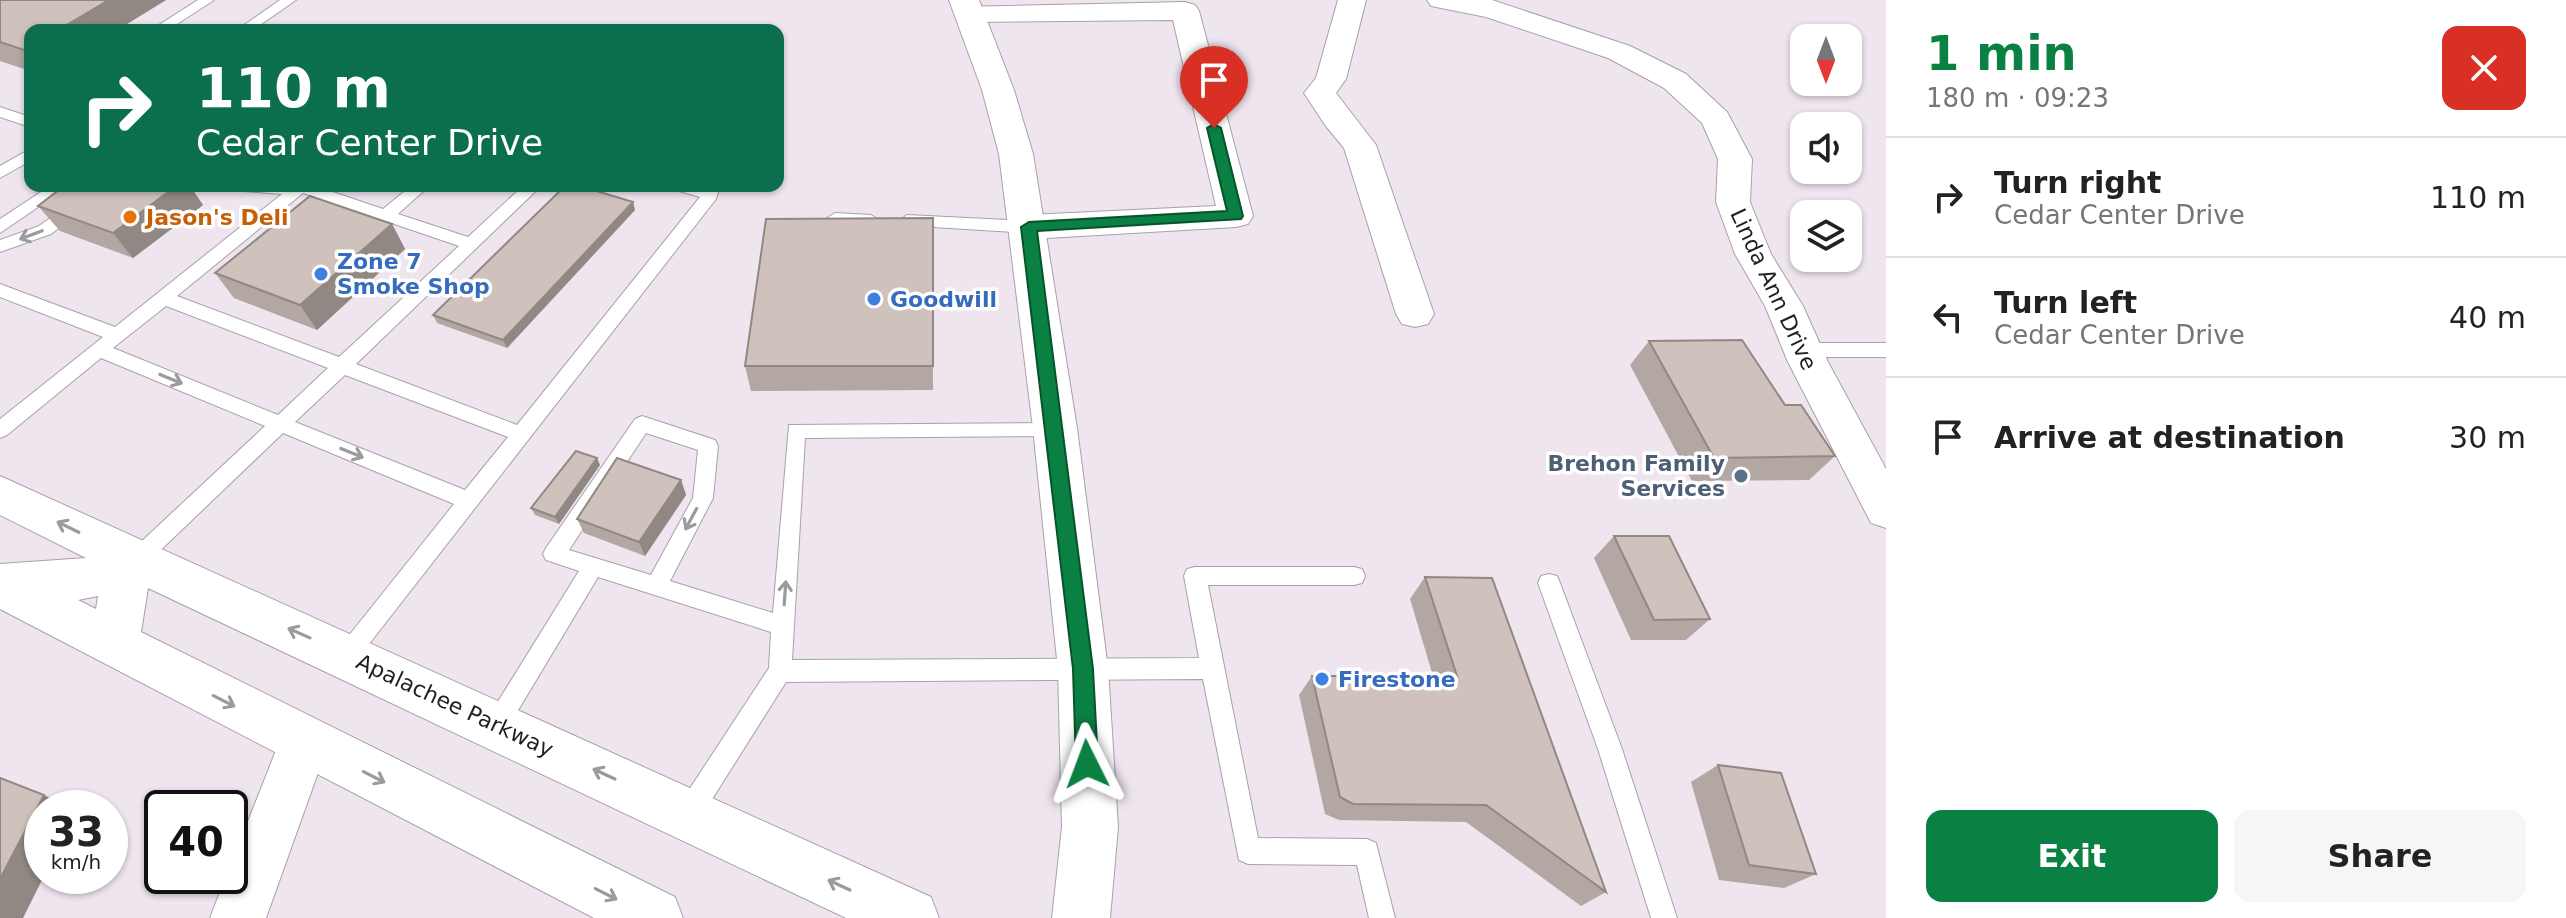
<!DOCTYPE html>
<html lang="en">
<head>
<meta charset="utf-8">
<style>
  body { margin:0; font-family:"DejaVu Sans",sans-serif; background:#f6f6f6; color:#222; height:100vh; display:flex; flex-direction:column; font-size:30px; white-space:nowrap }
  * { box-sizing:border-box; margin:0 }
  p { font-size:26px; color:#767676 }
  .icon { flex:none; width:44px; height:44px; fill:none; stroke:currentColor; stroke-width:2; stroke-linecap:round; stroke-linejoin:round }
  .map { position:relative; flex:1; overflow:hidden }
  .side { display:flex; flex-direction:column; background:#fff; width:680px }
  .side>* { flex:none }
  .hud { position:absolute; left:24px; top:24px; width:760px; height:168px; border-radius:16px; box-shadow:0 2px 6px #0004; background:#0b6e4f; color:#fff; overflow:hidden }
  .needle { width:52px; rotate:180deg }
  .tools { position:absolute; left:1790px; top:24px; display:grid; gap:16px }
  .tools a { display:grid; place-items:center; width:72px; height:72px; border-radius:16px; background:#fff; box-shadow:0 2px 6px #0004; font-size:40px }
  .speed { position:absolute; left:24px; top:790px; display:flex; gap:16px; font-size:40px; font-weight:700; text-align:center }
  .speed>* { display:grid; place-content:center; width:104px; height:104px; border-radius:50%; background:#fff; box-shadow:0 2px 6px #0004; line-height:1 }
  .speed small { font-size:20px; font-weight:400 }
  .speed .limit { border:4px solid #111; border-radius:12px; background:#fff; color:#111 }
  .pin { position:absolute; display:grid; place-items:center; width:68px; height:68px; color:#fff; margin:-82px -34px; border-radius:50% 50% 50% 0; rotate:-45deg; box-shadow:0 0 8px #0007 }
  .pin .icon { rotate:45deg }
  .me { position:absolute; width:88px; margin:-44px; rotate:357deg; stroke-linejoin:round; filter:drop-shadow(0 0 6px #0008) }
  .turn { display:flex; align-items:center; gap:28px; height:168px; padding:0 40px; font-size:36px }
  .turn .icon { width:104px; height:104px; stroke-width:2.5 }
  .turn b { display:block; font-size:56px; line-height:68px }
  .round { display:grid; place-items:center; flex:none; width:84px; height:84px; border-radius:16px; background:#f6f6f6 }
  .headline { display:flex; align-items:center; justify-content:space-between; height:136px; padding:0 40px }
  h1 { font-size:48px; font-weight:700; line-height:60px; color:#0b8043 }
  .action { display:flex; gap:16px; margin-top:auto; padding:16px 40px }
  .action a { flex:1; height:92px; border-radius:16px; background:#0b8043; color:#fff; font-size:32px; font-weight:700; line-height:92px; text-align:center }
  .action a+a { background:#f6f6f6; color:#222 }
  ul { padding:0; list-style:none }
  li { display:flex; align-items:center; gap:24px; height:120px; padding:0 40px; border-top:2px solid #e0e0e0 }
  li div { flex:1 }
  li b { display:block; font-size:30px }
  li em { font-style:normal }
  main { display:flex; flex:1; min-height:0 }
  .map>svg:first-child { display:block }
</style>
</head>
<body>
<main>
<div class="map">
<svg width="1886" height="918" viewBox="0 0 1886 918">
  <rect width="100%" height="100%" fill="#eee5ef"/>
  <g fill="none" stroke-linecap="round" stroke-linejoin="round">
    <defs>
      <g id="service">
        <path d="M198,0H214L168,30H151Z"/>
        <path d="M280,0H296L253,30H237Z"/>
        <path d="M0,107L30,117V127L0,117Z"/>
        <path d="M30,149V161L0,178V166Z"/>
        <path d="M50,186H69L0,233V219Z"/>
        <path d="M94,186H113L51,234L0,252V240L39,226Z"/>
        <path d="M236,186H315L383,209L411,186H429L398,214L468,237L523,186H541L356,364L517,425L700,197L676,190L674,186H720L716,199L355,662L347,665L339,662L336,655L339,648L454,504L283,433L144,566L136,569L128,566L125,560L128,554L265,426L101,358L7,435L0,438V419L103,337L0,297V284L115,327L282,194L244,191ZM303,193L459,246L339,357L177,296ZM166,306L328,368L278,415L113,348ZM345,375L508,437L465,490L295,422Z"/>
        <path d="M835,213L871,215L879,220L871,225L829,222L827,218Z"/>
        <path d="M907,215L1029,221L1037,227L1029,233L901,225L899,221Z"/>
        <path d="M1802,343H1886V357H1802L1793,350Z"/>
        <path d="M642,416L715,440L718,446L713,498L670,581L773,613L789,425L1062,423L1065,428L1062,433L1055,436L805,438L792,660L1199,658L1184,576L1187,569L1195,567H1354L1362,569L1365,576L1362,583L1354,585H1208L1258,838L1367,839L1376,843L1395,918H1369L1357,865L1248,864L1239,860L1203,679L786,682L697,823L688,827L679,823L675,814L679,805L769,668L771,632L598,577L505,732L497,735L489,732L485,724L489,716L579,571L546,560L543,554L546,548L635,419ZM646,433L698,450L693,498L651,575L569,550Z"/>
        <path d="M1549,574L1557,576L1560,583L1622,749L1677,918H1651L1598,749L1538,583L1541,576Z"/>
      </g>
      <g id="minor">
        <path d="M1338,0H1366L1346,79L1336,93L1376,145L1434,314L1428,324L1415,327L1402,324L1396,314L1344,148L1325,125L1304,93L1316,78Z"/>
        <path d="M1427,0H1492L1630,46L1686,74L1727,112L1752,159L1750,202L1771,254L1803,306L1828,362L1886,469V528L1871,523L1788,362L1765,306L1735,254L1716,202L1718,159L1702,123L1664,88L1608,58L1486,17L1431,6Z"/>
        <path d="M1185,2L1195,5L1199,11L1253,216L1248,224L1236,227L1029,239L1017,235L1011,227L1017,219L1029,215L1216,206L1173,20L968,22L958,19L954,13L958,7Z"/>
        <path d="M304,718L322,725L329,742L266,918H210L226,876H230V867L286,725Z"/>
      </g>
      <path id="tertiary" d="M949,0H979L1014,90L1033,154L1077,428L1108,669L1118,827L1110,918H1052L1062,827L1058,669L1033,428L999,154L982,90Z"/>
      <path id="primary" d="M0,476L931,897L939,918H846L148,588L141,632L675,897L683,918H594L0,609V564L86,558L0,515ZM98,596L96,609L78,600Z"/>
    </defs>
    <use href="#service" stroke="#a8a0aa" stroke-width="2"/>
    <use href="#minor" stroke="#a8a0aa" stroke-width="2"/>
    <use href="#tertiary" stroke="#a8a0aa" stroke-width="2"/>
    <use href="#primary" stroke="#a8a0aa" stroke-width="2"/>
    <use href="#service" fill="#fff" fill-rule="evenodd"/>
    <use href="#minor" fill="#fff" fill-rule="evenodd"/>
    <use href="#tertiary" fill="#fff" fill-rule="evenodd"/>
    <use href="#primary" fill="#fff" fill-rule="evenodd"/>
  </g>
  <g fill="#b2a7a2">
    <path d="M0,0H166L117,30H30V71L0,61Z"/>
    <path d="M64,186H190L203,205L133,258L60,231L38,206Z"/>
    <path d="M633,202L635,210L507,348L437,323L433,315Z"/>
    <path d="M933,218V390L751,391L745,366Z"/>
    <path d="M392,224L405,249L317,330L234,298L215,273Z"/>
    <path d="M1649,341L1785,405L1835,456L1809,480L1692,481L1630,365Z"/>
    <path d="M600,465L559,524L535,515L531,508Z"/>
    <path d="M681,480L686,495L645,556L584,533L577,519Z"/>
    <path d="M1614,536L1710,619L1686,640H1631L1594,558Z"/>
    <path d="M1425,577L1606,892L1581,906L1466,822L1339,820L1325,814L1299,695L1312,676H1433L1410,599Z"/>
    <path d="M1718,765L1816,874L1784,888L1719,880L1691,782Z"/>
  </g>
  <g fill="#918884">
    <path d="M109,0H166L117,30H58Z"/>
    <path d="M30,46V58L24,50Z"/>
    <path d="M176,186H190L203,205L133,258L113,233Z"/>
    <path d="M633,202L635,210L507,348L503,340Z"/>
    <path d="M392,224L405,249L317,330L300,305Z"/>
    <path d="M597,458L600,465L559,524L555,517Z"/>
    <path d="M681,480L686,495L645,556L639,542Z"/>
    <path d="M44,795L70,808H42V876H44L23,918H0V879Z"/>
  </g>
  <g fill="#cfc2bc" stroke="#918884" stroke-width="2">
    <path d="M0,0H109L58,30H30V46L24,50L0,42Z"/>
    <path d="M64,186H176L113,233L38,206Z"/>
    <path d="M565,186H580L633,202L503,340L433,315Z"/>
    <path d="M310,196L392,224L300,305L215,273Z"/>
    <path d="M933,218V366H745L766,219Z"/>
    <path d="M1742,340L1785,405H1801L1835,456L1714,458L1649,341Z"/>
    <path d="M576,451L597,458L555,517L531,508Z"/>
    <path d="M617,458L681,480L639,542L577,519Z"/>
    <path d="M1614,536H1669L1710,619L1654,620Z"/>
    <path d="M1425,577L1492,578L1606,892L1486,805L1353,804L1340,797L1312,676H1457Z"/>
    <path d="M1718,765L1781,773L1816,874L1749,865Z"/>
    <path d="M0,778L44,795L0,879Z"/>
  </g>
  <defs><path id="oneway-shaft" d="M-6 0H5M1.5-3L5.5 0L1.5 3" fill="none" stroke-width="1.6" stroke-linecap="round" stroke-linejoin="round" transform="scale(2)"/></defs>
  <g stroke="#9b9a9c">
    <use href="#oneway-shaft" transform="translate(31 235) rotate(159)"/>
    <use href="#oneway-shaft" transform="translate(171 379) rotate(22)"/>
    <use href="#oneway-shaft" transform="translate(352 453) rotate(22)"/>
    <use href="#oneway-shaft" transform="translate(691 519) rotate(118)"/>
    <use href="#oneway-shaft" transform="translate(68 527) rotate(-154)"/>
    <use href="#oneway-shaft" transform="translate(785 593) rotate(-86)"/>
    <use href="#oneway-shaft" transform="translate(299 633) rotate(-156)"/>
    <use href="#oneway-shaft" transform="translate(224 701) rotate(27)"/>
    <use href="#oneway-shaft" transform="translate(604 774) rotate(-155)"/>
    <use href="#oneway-shaft" transform="translate(374 777) rotate(27)"/>
    <use href="#oneway-shaft" transform="translate(839 885) rotate(-155)"/>
    <use href="#oneway-shaft" transform="translate(606 894) rotate(27)"/>
  </g>
  <path fill="#0b8043" stroke="#07532c" stroke-width="2" d="M1214,124L1221,128L1243,216L1241,219L1037,231L1093,669L1098,764L1095,771L1087,775L1079,771L1076,764L1073,669L1021,227L1029,222L1227,211L1207,128Z"/>
  <circle fill="#e8710a" stroke="#fff" stroke-width="3" cx="130" cy="217" r="8"/>
  <g fill="#3f7fe0" stroke="#fff" stroke-width="3">
    <circle cx="321" cy="274" r="8"/>
    <circle cx="874" cy="299" r="8"/>
    <circle cx="1322" cy="679" r="8"/>
  </g>
  <circle fill="#5c6f8a" stroke="#fff" stroke-width="3" cx="1741" cy="476" r="8"/>
  <g text-anchor="middle" stroke-width="7" stroke-linejoin="round" paint-order="stroke">
    <g font-size="22" font-weight="bold" fill="#c56008" stroke="#fff" text-anchor="start">
      <text x="146" y="225">Jason's Deli</text>
    </g>
    <g font-size="22" font-weight="bold" fill="#366cbe" stroke="#fff" text-anchor="start">
      <text x="337" y="269">Zone 7<tspan x="337" dy="25">Smoke Shop</tspan></text>
      <text x="890" y="307">Goodwill</text>
      <text x="1338" y="687">Firestone</text>
    </g>
    <g font-size="22" fill="#211e22" stroke="#fff">
      <text transform="translate(1774 289) rotate(65)" y="8">Linda Ann Drive</text>
      <text transform="translate(455 705) rotate(25)" y="8">Apalachee Parkway</text>
    </g>
    <g font-size="22" font-weight="bold" fill="#4e5e75" stroke="#fff" text-anchor="end">
      <text x="1725" y="471">Brehon Family<tspan x="1725" dy="25">Services</tspan></text>
    </g>
  </g>
</svg>
<div class="tools">
<a><svg class="needle" viewBox="-14 -14 28 28"><path d="M0-13l5 13h-10z" fill="#e53935"/><path d="M0 13l5-13h-10z" fill="#767676"/></svg></a>
<a><svg class="icon" aria-label="sound" viewBox="0 0 24 24"><path d="M4 9h4l5-4v14l-5-4H4zM17 9q2 3 0 6"/></svg></a>
<a><svg class="icon" aria-label="layers" viewBox="0 0 24 24"><path d="M12 4l9 5-9 5-9-5zM3 14l9 5 9-5"/></svg></a>
</div>
<div class="speed"><div>33<small>km/h</small></div><div class="limit">40</div></div>
<div class="pin" style="left:1214px;top:128px;background:#d93025"><svg class="icon" aria-label="arrive" viewBox="0 0 24 24"><path d="M6 21V4h12l-3 4 3 4H6"/></svg></div>
<svg class="me" style="left:1087px;top:764px" viewBox="-20 -20 40 40"><path d="M0-17L14 15 0 8-14 15z" fill="#0b8043" stroke="#fff" stroke-width="4"/></svg>
<div class="hud">
<div class="turn"><svg class="icon" aria-label="right" viewBox="0 0 24 24"><path d="M7 20v-9h11M14 6l5 5-5 5"/></svg><div><b>110 m</b>Cedar Center Drive</div></div>
</div>
</div>
<section class="side">
<div class="headline"><div><h1>1 min</h1><p>180 m · 09:23</p></div><a class="round" style="background:#d93025;color:#fff"><svg class="icon" aria-label="close" viewBox="0 0 24 24"><path d="M6 6l12 12M18 6L6 18"/></svg></a></div>
<ul>
<li><svg class="icon" aria-label="right" viewBox="0 0 24 24"><path d="M7 20v-9h11M14 6l5 5-5 5"/></svg><div><b>Turn right</b><p>Cedar Center Drive</p></div><em>110 m</em></li>
<li><svg class="icon" aria-label="left" viewBox="0 0 24 24"><path d="M17 20v-9H6M10 6l-5 5 5 5"/></svg><div><b>Turn left</b><p>Cedar Center Drive</p></div><em>40 m</em></li>
<li><svg class="icon" aria-label="arrive" viewBox="0 0 24 24"><path d="M6 21V4h12l-3 4 3 4H6"/></svg><div><b>Arrive at destination</b></div><em>30 m</em></li>
</ul>
<div class="action"><a>Exit</a><a>Share</a></div>
</section>
</main>
</body>
</html>
